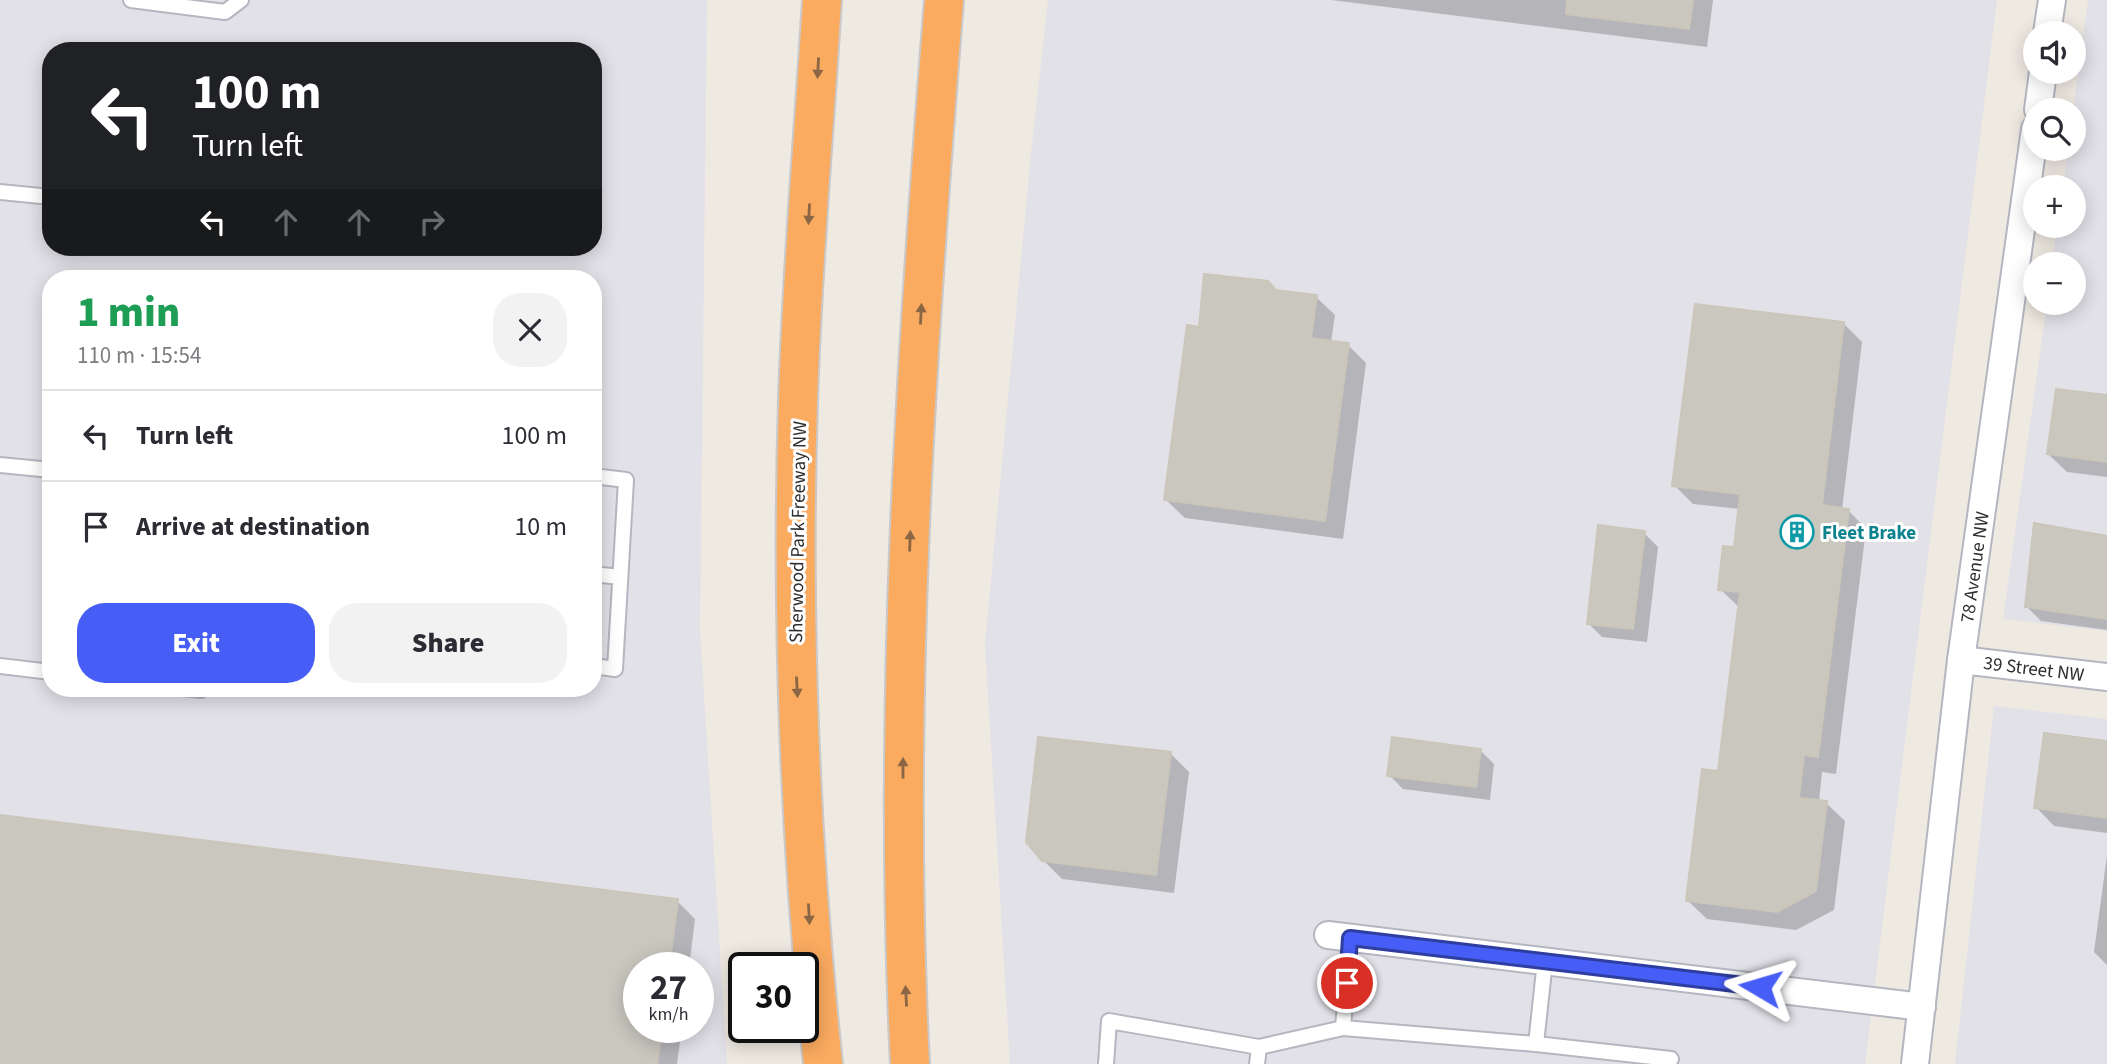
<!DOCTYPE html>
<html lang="en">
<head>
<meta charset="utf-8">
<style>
  body { margin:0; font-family:"Source Sans 3",sans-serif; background:#f2f2f3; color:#2b2b33; height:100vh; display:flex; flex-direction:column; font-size:26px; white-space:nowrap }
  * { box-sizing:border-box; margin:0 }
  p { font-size:23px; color:#7c7c81 }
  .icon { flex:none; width:38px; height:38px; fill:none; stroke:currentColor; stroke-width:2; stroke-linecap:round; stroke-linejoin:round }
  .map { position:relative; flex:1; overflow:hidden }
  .panel { position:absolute; left:42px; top:270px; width:560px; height:427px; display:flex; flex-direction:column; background:#fff; border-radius:28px; box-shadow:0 4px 18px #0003 }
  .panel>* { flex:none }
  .hud { position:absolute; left:42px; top:42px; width:560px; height:214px; border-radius:28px; box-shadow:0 4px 18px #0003; background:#202124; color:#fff; overflow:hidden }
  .fabs { position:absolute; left:2023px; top:21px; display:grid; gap:14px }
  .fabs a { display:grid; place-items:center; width:63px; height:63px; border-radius:50%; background:#fff; box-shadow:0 4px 18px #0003; font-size:35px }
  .speed { position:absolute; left:623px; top:952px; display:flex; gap:14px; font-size:35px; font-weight:700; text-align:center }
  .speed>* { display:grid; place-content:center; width:91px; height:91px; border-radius:50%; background:#fff; box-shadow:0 4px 18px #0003; line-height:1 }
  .speed small { font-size:18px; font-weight:400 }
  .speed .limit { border:4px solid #111; border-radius:10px; background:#fff; color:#111 }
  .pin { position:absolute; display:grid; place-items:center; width:60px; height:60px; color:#fff; margin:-30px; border:4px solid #fff; border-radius:50%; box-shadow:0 2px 7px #0007 }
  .me { position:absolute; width:77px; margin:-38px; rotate:277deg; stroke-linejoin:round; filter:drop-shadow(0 0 5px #0008) }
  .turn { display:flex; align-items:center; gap:24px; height:147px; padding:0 35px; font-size:32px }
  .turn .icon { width:91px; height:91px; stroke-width:2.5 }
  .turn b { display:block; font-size:49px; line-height:60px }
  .lanes { display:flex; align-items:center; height:66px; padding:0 35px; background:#0003; justify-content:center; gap:35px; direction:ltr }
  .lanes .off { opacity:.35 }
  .round { display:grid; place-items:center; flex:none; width:74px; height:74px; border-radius:28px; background:#f2f2f3 }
  .summary { display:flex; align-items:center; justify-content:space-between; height:119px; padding:0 35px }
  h1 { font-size:42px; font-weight:800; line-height:52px; color:#1e9e55 }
  .action { display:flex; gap:14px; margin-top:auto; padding:14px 35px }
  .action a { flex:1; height:80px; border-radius:28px; background:#475ef6; color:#fff; font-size:28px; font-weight:800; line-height:80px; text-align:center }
  .action a+a { background:#f2f2f3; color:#2b2b33 }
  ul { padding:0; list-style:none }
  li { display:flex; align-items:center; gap:21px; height:91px; padding:0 35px; border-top:2px solid #e1e1e2 }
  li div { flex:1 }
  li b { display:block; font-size:26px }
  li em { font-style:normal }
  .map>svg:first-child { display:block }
</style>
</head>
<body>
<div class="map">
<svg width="2107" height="1064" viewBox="0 0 2107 1064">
  <rect width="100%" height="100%" fill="#eee9e1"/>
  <g fill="#e3e1e8" fill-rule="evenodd">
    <path d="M0,0H707L700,630L727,1064H0ZM51,51H593V247H51ZM51,278H593V688H51ZM639,968H698V1027H639Z"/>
    <path d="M1048,0H1997L1865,1064H1010L985,644L1031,153Z"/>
    <path d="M2088,0H2107V631L2003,619L2047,303H2074V264H2052L2057,226H2074V187H2063L2068,149H2074L2073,110Z"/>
    <path d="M1994,706L2107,719V1064H1955Z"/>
  </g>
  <g fill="#0003">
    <path d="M1331,0H1713L1707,47Z"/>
    <path d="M1277,292L1316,297L1335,315L1331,342L1348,345L1366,363L1343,539L1185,518L1166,500L1201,329Z"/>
    <path d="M1844,324L1862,342L1842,510H1848L1866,529L1836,774L1822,772L1819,802L1826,803L1845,821L1834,910L1796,930L1707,919L1688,901L1720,773L1740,608L1720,589L1735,549L1740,509L1693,504L1674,485Z"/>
    <path d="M2107,397V477L2067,472L2048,454Z"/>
    <path d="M1644,533L1658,547L1647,642L1602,637L1588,623Z"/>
    <path d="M2107,538V630L2041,621L2027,607Z"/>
    <path d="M2107,743V833L2054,826L2036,807Z"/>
    <path d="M1480,750L1494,764L1490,800L1403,789L1389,775Z"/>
    <path d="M1171,754L1189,772L1174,893L1062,879L1043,860Z"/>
    <path d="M0,817L677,901L695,919L689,968H639V1027H682L677,1064H0Z"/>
    <path d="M2107,855V965L2094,952Z"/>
  </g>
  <g fill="#cac7bf" stroke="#cac6ba" stroke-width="2">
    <path d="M1567,0H1693L1689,29L1566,14Z"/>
    <path d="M1204,274L1268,281L1276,290L1317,295L1311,338L1349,343L1325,521L1164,500L1187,325L1199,327Z"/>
    <path d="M1695,304L1844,322L1822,505L1849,509L1818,757L1804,755L1799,798L1827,801L1816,891L1777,912L1686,901L1702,769L1718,771L1740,592L1718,590L1723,546L1734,547L1740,494L1672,486Z"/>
    <path d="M2056,389L2107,395V462L2047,454Z"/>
    <path d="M2034,523L2107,536V619L2025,607Z"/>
    <path d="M1598,525L1645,531L1633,629L1587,624Z"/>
    <path d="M2044,733L2107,741V818L2034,808Z"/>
    <path d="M1038,737L1171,752L1156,875L1042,861L1026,842Z"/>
    <path d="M1392,737L1481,749L1476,787L1387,776Z"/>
    <path d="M0,815L678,899L669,968H639V1027H662L657,1064H0Z"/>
  </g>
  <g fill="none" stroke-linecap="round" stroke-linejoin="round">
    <defs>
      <g id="lane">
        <path d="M131,0L225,12L241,0"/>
        <path d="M0,192L51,197"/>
        <path d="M0,465L51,470"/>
        <path d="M593,476L626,480L615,669L593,666"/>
        <path d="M593,574L620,577"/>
        <path d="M0,666L51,672"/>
        <path d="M183,688L201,690"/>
        <path d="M1350,938L1343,1028L1536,1044"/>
        <path d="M1545,961L1536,1044L1671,1059"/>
        <path d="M1106,1064L1109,1021L1259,1047"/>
        <path d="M1257,1064L1259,1047L1343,1028"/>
      </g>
      <g id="street">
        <path d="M2047,33L2052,0"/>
        <path d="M2038,110L2043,72"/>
        <path d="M1961,660L2107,677"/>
        <path d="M1328,935L1922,1007"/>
        <path d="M1915,1064L1961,660L2035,129"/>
      </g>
      <g id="highway">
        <path d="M822,0C814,133 802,267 798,401C791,622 800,844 823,1064"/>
        <path d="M910,1064C892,709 916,354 944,0"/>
      </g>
    </defs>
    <use href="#lane" stroke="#b4b6c0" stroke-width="18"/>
    <use href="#street" stroke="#b4b6c0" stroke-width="30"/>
    <use href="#highway" stroke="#c9c9c9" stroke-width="42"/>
    <use href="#lane" stroke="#fff" stroke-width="14"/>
    <use href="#street" stroke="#fff" stroke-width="26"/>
    <use href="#highway" stroke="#faab60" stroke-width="38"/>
  </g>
  <defs><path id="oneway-solid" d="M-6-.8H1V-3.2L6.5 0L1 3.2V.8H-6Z" transform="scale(1.75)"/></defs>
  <g fill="#8a6644">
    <use href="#oneway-solid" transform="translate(818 68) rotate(93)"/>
    <use href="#oneway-solid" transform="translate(809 214) rotate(93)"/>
    <use href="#oneway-solid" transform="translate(921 314) rotate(-87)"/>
    <use href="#oneway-solid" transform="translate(910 541) rotate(-88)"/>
    <use href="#oneway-solid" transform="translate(797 687) rotate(87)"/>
    <use href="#oneway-solid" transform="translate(903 768) rotate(-90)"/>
    <use href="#oneway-solid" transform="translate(809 914) rotate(87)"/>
    <use href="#oneway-solid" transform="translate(906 996) rotate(-93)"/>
  </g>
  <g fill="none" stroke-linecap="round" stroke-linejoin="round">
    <defs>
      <path id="route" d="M1347,983L1350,938L1760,987"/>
    </defs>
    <use href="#route" stroke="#2e3da0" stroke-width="18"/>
    <use href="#route" stroke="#475ef6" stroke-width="12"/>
  </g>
  <defs>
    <symbol id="building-ring" viewBox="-11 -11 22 22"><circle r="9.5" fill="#fff" stroke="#0f9aa8" stroke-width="1.5"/><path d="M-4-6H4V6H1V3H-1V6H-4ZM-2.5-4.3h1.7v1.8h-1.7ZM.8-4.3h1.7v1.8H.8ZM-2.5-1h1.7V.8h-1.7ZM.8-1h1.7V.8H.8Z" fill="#0f9aa8"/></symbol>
  </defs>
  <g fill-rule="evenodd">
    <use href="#building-ring" x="1778" y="513" width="38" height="38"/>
  </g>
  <g text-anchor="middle" stroke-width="6" stroke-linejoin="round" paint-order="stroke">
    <g font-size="19" fill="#2e2e2e" stroke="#fff">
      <text transform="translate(797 532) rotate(-89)" y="7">Sherwood Park Freeway NW</text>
      <text transform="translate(1974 567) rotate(-82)" y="7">78 Avenue NW</text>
      <text transform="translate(2034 668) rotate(7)" y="7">39 Street NW</text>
    </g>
    <g font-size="19" font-weight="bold" fill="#0d838f" stroke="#fff" text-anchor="start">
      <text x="1822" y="539">Fleet Brake</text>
    </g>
  </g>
</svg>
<div class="fabs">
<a><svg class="icon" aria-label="sound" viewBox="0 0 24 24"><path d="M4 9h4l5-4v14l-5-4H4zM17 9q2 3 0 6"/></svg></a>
<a><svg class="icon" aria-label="search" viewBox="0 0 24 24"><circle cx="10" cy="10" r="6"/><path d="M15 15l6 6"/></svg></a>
<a>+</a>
<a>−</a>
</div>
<div class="speed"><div>27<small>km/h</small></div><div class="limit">30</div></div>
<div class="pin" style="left:1347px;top:983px;background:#d93025"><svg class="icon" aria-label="arrive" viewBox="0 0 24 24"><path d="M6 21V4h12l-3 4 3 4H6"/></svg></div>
<svg class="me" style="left:1760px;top:987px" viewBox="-20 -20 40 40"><path d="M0-17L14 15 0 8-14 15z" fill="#475ef6" stroke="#fff" stroke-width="4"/></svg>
<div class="hud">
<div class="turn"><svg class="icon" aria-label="left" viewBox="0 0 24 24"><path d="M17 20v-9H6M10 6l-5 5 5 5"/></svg><div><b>100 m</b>Turn left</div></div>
<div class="lanes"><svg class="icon" aria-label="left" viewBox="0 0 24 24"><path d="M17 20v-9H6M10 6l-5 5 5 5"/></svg><svg class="icon off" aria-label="ahead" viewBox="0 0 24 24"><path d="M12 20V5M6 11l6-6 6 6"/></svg><svg class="icon off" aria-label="ahead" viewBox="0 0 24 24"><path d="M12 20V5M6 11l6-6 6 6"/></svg><svg class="icon off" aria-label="right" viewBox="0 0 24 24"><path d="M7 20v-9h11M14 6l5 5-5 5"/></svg></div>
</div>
<section class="panel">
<div class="summary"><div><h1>1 min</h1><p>110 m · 15:54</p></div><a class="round"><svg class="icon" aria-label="close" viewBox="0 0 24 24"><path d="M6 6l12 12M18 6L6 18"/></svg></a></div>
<ul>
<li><svg class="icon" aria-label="left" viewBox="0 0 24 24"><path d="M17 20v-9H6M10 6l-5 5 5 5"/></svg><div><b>Turn left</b></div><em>100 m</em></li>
<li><svg class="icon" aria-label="arrive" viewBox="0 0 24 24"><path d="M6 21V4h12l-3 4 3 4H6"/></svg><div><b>Arrive at destination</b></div><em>10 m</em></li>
</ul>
<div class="action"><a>Exit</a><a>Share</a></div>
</section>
</div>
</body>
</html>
